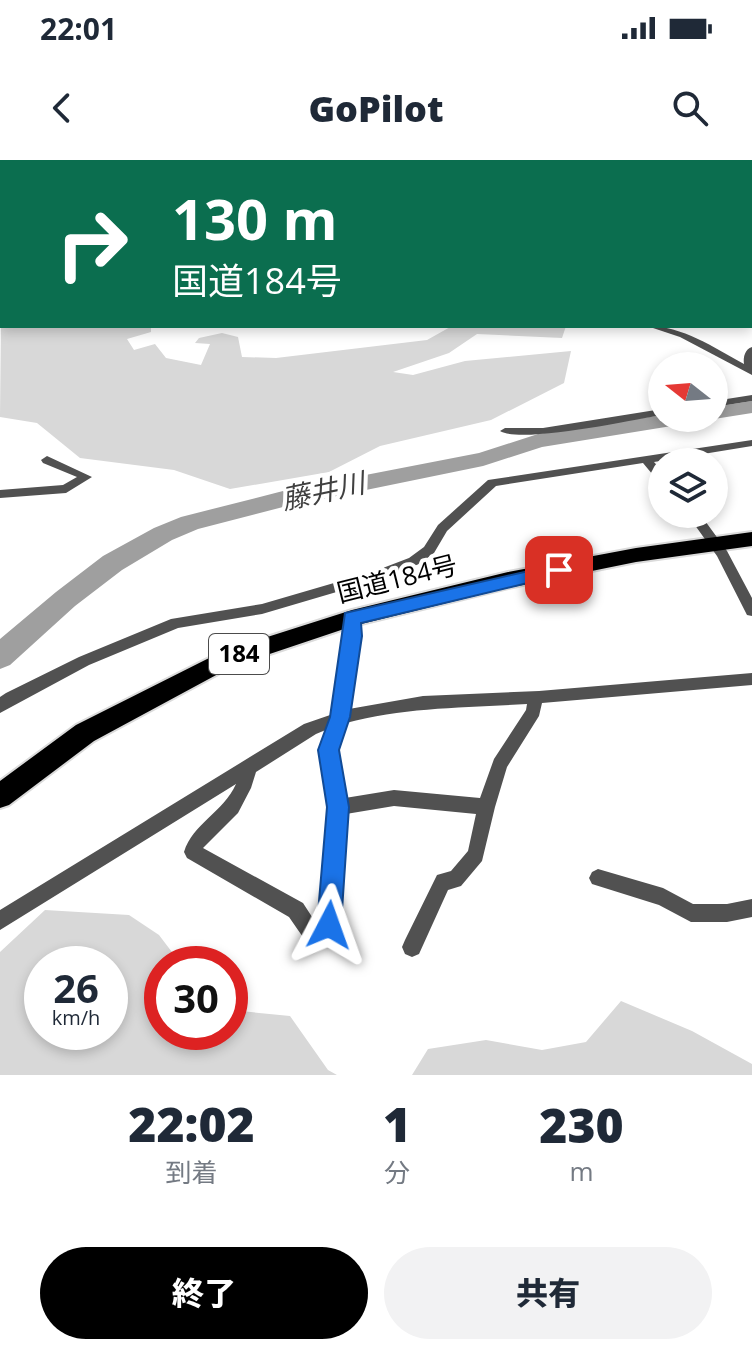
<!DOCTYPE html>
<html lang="ja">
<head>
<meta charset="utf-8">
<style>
  body { margin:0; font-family:"Open Sans","Noto Sans JP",sans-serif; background:#f2f2f3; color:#1f2937; height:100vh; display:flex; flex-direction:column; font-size:30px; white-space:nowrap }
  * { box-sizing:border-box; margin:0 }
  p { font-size:26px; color:#747a83 }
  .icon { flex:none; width:44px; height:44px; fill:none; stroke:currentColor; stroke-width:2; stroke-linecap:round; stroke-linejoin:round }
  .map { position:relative; height:915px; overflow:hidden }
  .drawer { display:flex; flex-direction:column; background:#fff; flex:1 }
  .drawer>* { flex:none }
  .banner { position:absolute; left:0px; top:0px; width:752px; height:168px; box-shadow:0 4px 12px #0003; background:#0b6e4f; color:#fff; overflow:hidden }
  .needle { width:52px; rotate:287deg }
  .tools { position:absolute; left:648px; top:192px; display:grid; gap:16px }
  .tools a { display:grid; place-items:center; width:80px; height:80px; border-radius:50%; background:#fff; box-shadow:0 4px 12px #0003; font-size:40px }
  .speed { position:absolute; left:24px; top:786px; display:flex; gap:16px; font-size:40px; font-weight:700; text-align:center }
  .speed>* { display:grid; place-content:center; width:104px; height:104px; border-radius:50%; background:#fff; box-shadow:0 4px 12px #0003; line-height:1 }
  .speed small { font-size:20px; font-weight:400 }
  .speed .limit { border:12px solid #d22; background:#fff; color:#111 }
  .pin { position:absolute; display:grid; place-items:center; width:68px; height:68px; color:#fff; margin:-34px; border-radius:16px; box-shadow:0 4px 12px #0006 }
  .me { position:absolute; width:88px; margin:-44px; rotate:4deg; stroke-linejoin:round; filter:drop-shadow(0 0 6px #0008) }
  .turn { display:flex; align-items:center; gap:28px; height:168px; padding:0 40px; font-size:36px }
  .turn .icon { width:104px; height:104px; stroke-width:2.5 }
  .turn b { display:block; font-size:56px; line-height:68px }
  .eta { display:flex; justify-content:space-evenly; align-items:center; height:136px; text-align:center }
  .eta b { font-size:48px; font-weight:800; line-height:56px }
  .primary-button { display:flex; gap:16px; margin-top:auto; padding:16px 40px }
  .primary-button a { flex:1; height:92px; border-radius:48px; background:#000; color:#fff; font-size:32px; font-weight:800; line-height:92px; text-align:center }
  .primary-button a+a { background:#f2f2f3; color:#1f2937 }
  .status { display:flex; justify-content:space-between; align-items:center; height:56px; padding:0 40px; background:#fff; direction:ltr }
  .status svg { height:22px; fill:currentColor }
  header { display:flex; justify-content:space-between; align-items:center; height:104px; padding:0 40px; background:#fff; font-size:36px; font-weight:800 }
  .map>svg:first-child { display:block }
</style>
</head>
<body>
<div class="status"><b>22:01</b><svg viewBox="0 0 49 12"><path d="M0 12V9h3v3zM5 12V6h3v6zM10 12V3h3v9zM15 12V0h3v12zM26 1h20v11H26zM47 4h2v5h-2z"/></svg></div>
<header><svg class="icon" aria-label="back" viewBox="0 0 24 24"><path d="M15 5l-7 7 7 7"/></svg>GoPilot<svg class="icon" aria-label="search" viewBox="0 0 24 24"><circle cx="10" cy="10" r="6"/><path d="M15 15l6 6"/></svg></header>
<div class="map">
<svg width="752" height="915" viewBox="0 0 752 915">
  <rect width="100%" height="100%" fill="#fff"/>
  <g fill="#d8d8d8" fill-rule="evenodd">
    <path d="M258,0H600L605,2H260Z"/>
    <path d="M2,55V166H151V172L127,179L134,190L155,184L166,198L201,205L210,184L195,183L199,178L222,173L238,177L242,197L276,198L427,180L452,166H566L562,178L477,174L449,193L393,212L413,215L465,201L571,191L564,223L491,260L380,286L329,312L230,329L174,310L80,298L37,263L0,257Z"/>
    <path d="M45,750L129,755L159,775L181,804H162V872H230V850L290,856L328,910L337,915H0V792ZM110,804V872H42V804Z"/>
    <path d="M621,841L692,871L752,904V915H412L428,889L486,880L542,890L586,882Z"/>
  </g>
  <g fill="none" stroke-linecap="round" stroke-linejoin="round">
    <g fill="#9f9f9f" fill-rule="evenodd">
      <path d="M752,241V253L714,259L708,258H714V247Z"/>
      <path d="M662,255V258H695L684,264L542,287L483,306L283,347L198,369L172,380L122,410L75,446L10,505L0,509V479L56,432L103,396L154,368L181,357L283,331L479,293L538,274Z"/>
    </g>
    <path stroke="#d9d9d9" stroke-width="7" stroke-dasharray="7 4" stroke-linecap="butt" d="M13,0L19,2"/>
    <defs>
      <path id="trunk" d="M752,372V386L636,402L508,428L353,466L231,507L94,581L9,645L0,648V621L76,565L223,491L352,450L508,412L636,388Z"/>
    </defs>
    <use href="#trunk" stroke="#dbdbdb" stroke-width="4"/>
    <g fill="#515151" fill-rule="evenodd">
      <path d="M233,0H240L241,2H234Z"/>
      <path d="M613,0H619L620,2H614Z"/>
      <path d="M653,0H660L661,2H654Z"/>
      <path d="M728,0H752V3L725,2Z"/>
      <rect x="750" y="23" width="2" height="6"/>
      <rect x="750" y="66" width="2" height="4"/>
      <rect x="750" y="86" width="2" height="6"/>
      <rect x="750" y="104" width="2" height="4"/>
      <path d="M750,120L752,121V128L750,127Z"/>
      <path d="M647,166C683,166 713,187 744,204C743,197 745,189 752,187V215L680,177Z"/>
      <path d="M752,235V241L714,247V241Z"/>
      <path d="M662,249V255C632,260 521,284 500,271L505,268H543Z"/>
      <path d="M752,280V286L654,302L662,311V322L658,321L643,303L496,326L447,371L434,393L419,404L384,418L262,454L178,468L89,505L0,553V537L6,533L79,497L171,459L262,444L375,411L409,398L424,387L438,365L488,320Z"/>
      <path d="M47,296L92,317L66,333L0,338V330L63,325L77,317L43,303L41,300Z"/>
      <path d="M687,354H700L727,391L752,438V456L747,455L717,396Z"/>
      <path d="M352,453L357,454C366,478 353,523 349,549L423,536L539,531L752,513V525L542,543L539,556L507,607L495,647L482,701L461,726L448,730L419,794L412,797L405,794L402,787L405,780L437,715L451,711L468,691L476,654L394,646L346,654L339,765L336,772L314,786L307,783L289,757L187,698L184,692C193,663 223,653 236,624L0,770V750L304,564L333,554L346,476L345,458L347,454ZM527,544L526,550L494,599L480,638L394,630L345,638L337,590L346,563C405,547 466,548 527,544ZM328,569L321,590L329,647L320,760L316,763L303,743L203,688L238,653L251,628L256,612L316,574Z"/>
      <path d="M598,709L663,728L693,744H727L752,739V757L727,762H691L659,745L592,724L589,718L592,712Z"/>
    </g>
    <use href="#trunk" fill="#000" fill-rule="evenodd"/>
  </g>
  <path fill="#1a73e8" stroke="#114b97" stroke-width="2" d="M559,404L568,410L565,414L361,463L362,476L350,557L339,590L349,647L341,765L338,774L329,777L320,774L317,765L327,647L318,590L330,557L345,453Z"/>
  <g text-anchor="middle" stroke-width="8" stroke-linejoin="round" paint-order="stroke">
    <rect fill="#fff" stroke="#4c4c4c" stroke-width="2" x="209" y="474" width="60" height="40" rx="6"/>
    <g font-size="24" font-weight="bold" fill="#000">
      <text x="239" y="502">184</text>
    </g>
    <g font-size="26" fill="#000" stroke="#fff">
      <text transform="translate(397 419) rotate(-14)" y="9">国道184号</text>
    </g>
    <g font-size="28" font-style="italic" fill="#404040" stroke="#fff">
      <text transform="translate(323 331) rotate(-12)" y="10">藤井川</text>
    </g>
  </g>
</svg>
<div class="tools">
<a><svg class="needle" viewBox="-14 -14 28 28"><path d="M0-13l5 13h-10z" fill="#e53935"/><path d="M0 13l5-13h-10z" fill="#747a83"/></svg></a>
<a><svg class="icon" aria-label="layers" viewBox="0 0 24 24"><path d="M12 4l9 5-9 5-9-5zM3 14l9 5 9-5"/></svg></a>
</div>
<div class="speed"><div>26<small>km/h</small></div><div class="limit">30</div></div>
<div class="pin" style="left:559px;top:410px;background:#d93025"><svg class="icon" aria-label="arrive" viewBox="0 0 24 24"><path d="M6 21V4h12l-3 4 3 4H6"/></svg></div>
<svg class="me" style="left:329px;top:765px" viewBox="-20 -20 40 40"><path d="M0-17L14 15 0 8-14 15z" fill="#1a73e8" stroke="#fff" stroke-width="4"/></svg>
<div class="banner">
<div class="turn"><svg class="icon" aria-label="right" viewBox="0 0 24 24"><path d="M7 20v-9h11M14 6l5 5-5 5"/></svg><div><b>130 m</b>国道184号</div></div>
</div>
</div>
<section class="drawer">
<div class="eta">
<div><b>22:02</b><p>到着</p></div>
<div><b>1</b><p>分</p></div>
<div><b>230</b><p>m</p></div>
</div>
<div class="primary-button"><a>終了</a><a>共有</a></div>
</section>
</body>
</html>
